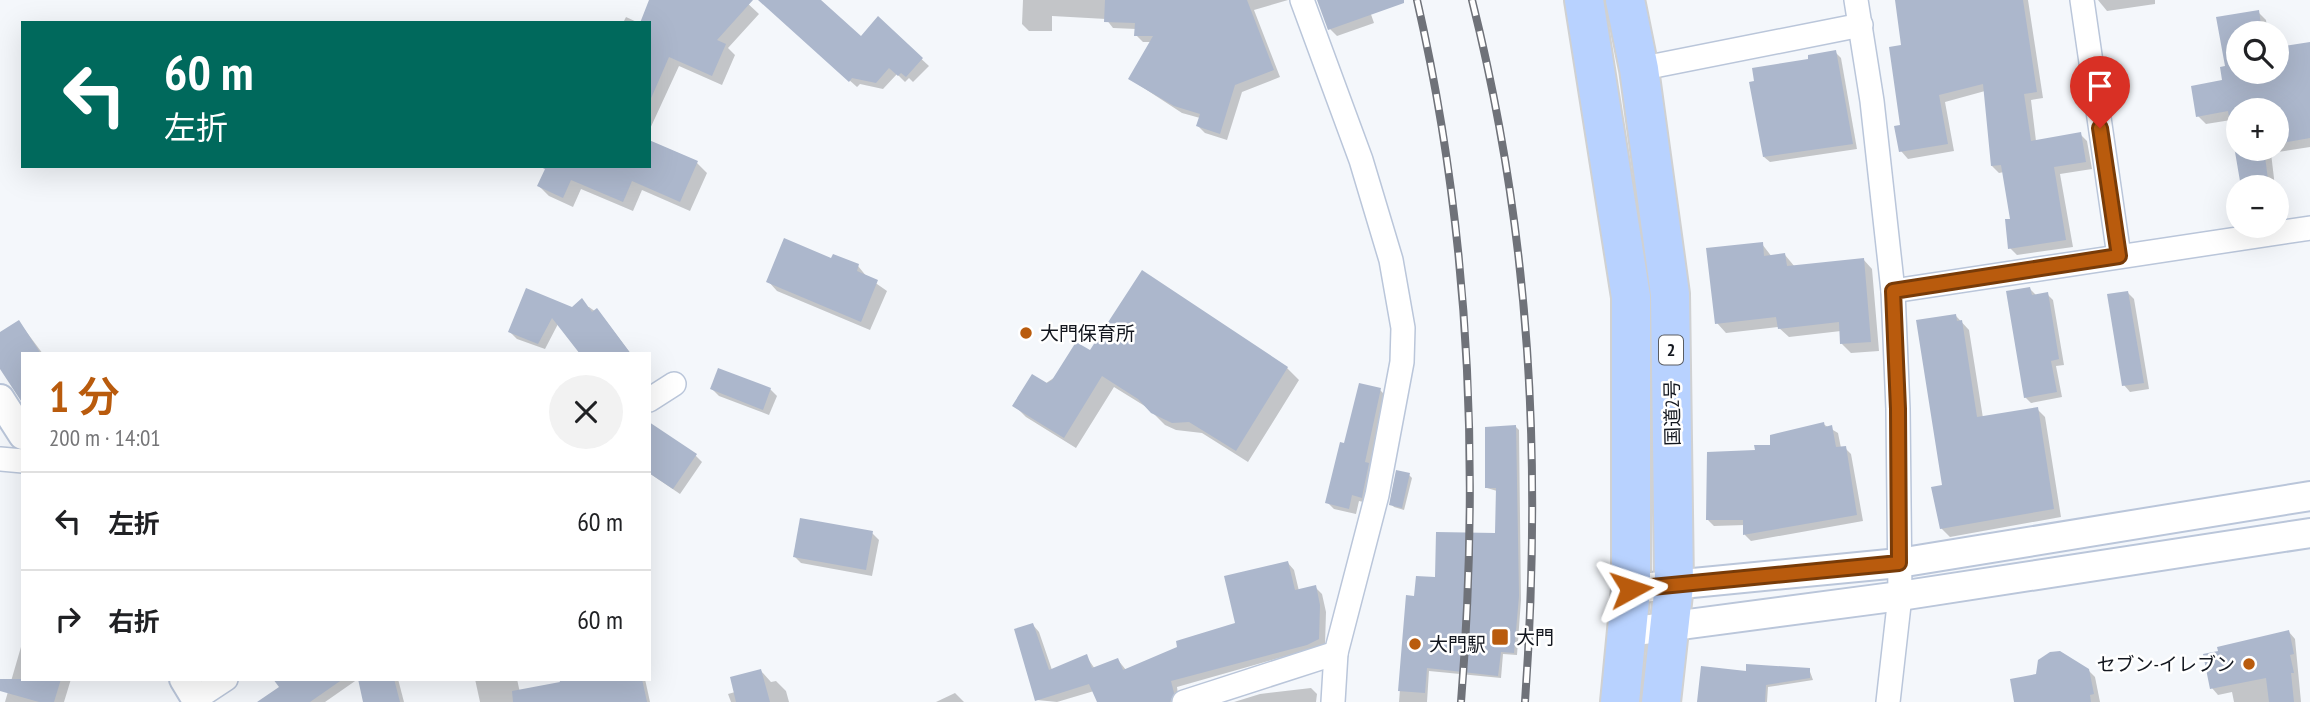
<!DOCTYPE html>
<html lang="ja">
<head>
<meta charset="utf-8">
<style>
  body { margin:0; font-family:"PT Sans Narrow","Noto Sans JP",sans-serif; background:#f2f2f2; color:#202124; height:100vh; display:flex; flex-direction:column; font-size:26px; white-space:nowrap }
  * { box-sizing:border-box; margin:0 }
  p { font-size:23px; color:#757577 }
  .icon { flex:none; width:38px; height:38px; fill:none; stroke:currentColor; stroke-width:2; stroke-linecap:round; stroke-linejoin:round }
  .map { position:relative; flex:1; overflow:hidden }
  .panel { position:absolute; left:21px; top:352px; width:630px; height:329px; display:flex; flex-direction:column; background:#fff; border-radius:0px; box-shadow:0 7px 28px #0002 }
  .panel>* { flex:none }
  .banner { position:absolute; left:21px; top:21px; width:630px; height:147px; border-radius:0px; box-shadow:0 7px 28px #0002; background:#00695c; color:#fff; overflow:hidden }
  .tools { position:absolute; left:2226px; top:21px; display:grid; gap:14px }
  .tools a { display:grid; place-items:center; width:63px; height:63px; border-radius:50%; background:#fff; box-shadow:0 7px 28px #0002; font-size:35px }
  .pin { position:absolute; display:grid; place-items:center; width:60px; height:60px; color:#fff; margin:-72px -30px; border-radius:50% 50% 50% 0; rotate:-45deg; box-shadow:0 0 7px #0007 }
  .pin .icon { rotate:45deg }
  .me { position:absolute; width:77px; margin:-38px; rotate:85deg; stroke-linejoin:round; filter:drop-shadow(0 0 5px #0008) }
  .turn { display:flex; align-items:center; gap:24px; height:147px; padding:0 28px; font-size:32px }
  .turn .icon { width:91px; height:91px; stroke-width:2.5 }
  .turn b { display:block; font-size:49px; line-height:60px }
  .round { display:grid; place-items:center; flex:none; width:74px; height:74px; border-radius:37px; background:#f2f2f2 }
  .summary { display:flex; align-items:center; justify-content:space-between; height:119px; padding:0 28px }
  h1 { font-size:42px; font-weight:600; line-height:52px; color:#b95b0d }
  ul { padding:0; list-style:none }
  li { display:flex; align-items:center; gap:21px; height:98px; padding:0 28px; border-top:2px solid #e0e0e0 }
  li div { flex:1 }
  li b { display:block; font-size:26px }
  li em { font-style:normal }
  .map>svg:first-child { display:block }
</style>
</head>
<body>
<div class="map">
<svg width="2310" height="702" viewBox="0 0 2310 702">
  <rect width="100%" height="100%" fill="#f4f7fb"/>
  <g fill="#0003" fill-rule="evenodd">
    <path d="M651,0H744L759,14L728,48L735,55L722,85L679,66L649,131Z"/>
    <path d="M777,0H816L861,38L878,19L929,66L913,82L909,78L905,82L897,74L883,89L860,84L857,87L776,15Z"/>
    <path d="M1023,0H1288L1254,10L1280,77L1242,92L1227,140L1205,133L1198,126L1200,118L1182,113L1130,79L1151,42H1143L1136,35V29L1113,28L1106,19L1052,16V31H1029L1022,24Z"/>
    <path d="M1319,0H1366L1374,23L1337,36L1330,29Z"/>
    <path d="M1897,0H2028L2043,98L2031,100L2036,141L2080,134L2087,141L2092,169L2060,174L2073,247L2017,255L2010,248L2012,220L2004,172L1999,173L1992,166L1985,91L1945,102L1954,151L1908,159L1901,151L1903,46Z"/>
    <path d="M2098,0H2155V4L2107,11Z"/>
    <path d="M2258,12L2266,20L2268,33H2238V72H2277V48L2310,44V147L2271,153L2275,187H2242L2231,120L2206,124L2198,116L2224,82L2227,68L2218,18ZM2238,110H2277V149H2238Z"/>
    <path d="M626,17L639,23H623Z"/>
    <path d="M1835,52L1841,58L1857,149L1770,162L1764,157L1810,60Z"/>
    <path d="M697,163L707,173L690,211L642,190L633,211L581,189L573,207L549,196L539,186L547,166Z"/>
    <path d="M1762,244L1772,257L1785,255L1795,267L1863,259L1872,269L1879,351L1851,353L1842,344L1841,331L1789,337L1778,327L1726,333L1717,323Z"/>
    <path d="M832,261L858,266L867,277L887,291L870,330L777,291L768,281Z"/>
    <path d="M2030,289L2037,296L2047,294L2053,300L2064,365L2056,366L2062,397L2031,403L2025,397Z"/>
    <path d="M2128,293L2134,299L2149,389L2130,392L2124,385Z"/>
    <path d="M589,307L603,317L631,354H582L558,324L545,349L517,339L510,332L572,309Z"/>
    <path d="M1956,316L1969,330L1983,418L2037,409L2045,417L2061,517L1950,537L1941,528Z"/>
    <path d="M19,322L43,354H23L0,365V334Z"/>
    <path d="M1090,353L1287,368L1299,380L1248,462L1202,433L1176,430L1165,425L1148,408L1114,387L1076,448L1026,417L1014,405Z"/>
    <path d="M712,389H770L777,396L769,415L719,396Z"/>
    <path d="M1380,390L1386,396L1368,503L1359,501L1356,514L1334,509L1327,502L1346,445Z"/>
    <path d="M1823,424L1838,433L1841,448H1845L1851,454L1863,521L1751,541L1745,535V525L1714,526L1708,520L1756,452Z"/>
    <path d="M1516,427L1519,430L1521,600L1517,655L1503,654L1501,678L1429,671L1427,702H1399L1407,597L1416,598L1496,535L1497,491L1487,488Z"/>
    <path d="M695,455L702,462L680,494L649,473Z"/>
    <path d="M1409,475L1412,478L1404,510L1394,507L1391,504Z"/>
    <path d="M872,533L879,540L872,576L801,563L794,556Z"/>
    <path d="M1288,563L1294,570L1299,591L1315,587L1322,594L1326,612L1325,645L1177,687L1179,702H1099L1094,691L1057,702L1037,700L1033,625L1039,632L1052,670L1086,656L1095,669L1118,660L1126,670L1237,624Z"/>
    <path d="M2289,632L2295,639L2301,702H2234L2232,692L2218,695L2212,688Z"/>
    <path d="M23,640V679H71L64,702H5Z"/>
    <path d="M1809,669L1813,680L1768,687L1767,702H1699L1747,673Z"/>
    <path d="M2088,670L2095,677L2100,702H2016Z"/>
    <path d="M761,671L771,682L776,681L786,691L789,702H731L728,694L735,692Z"/>
    <path d="M276,679H358L325,702H265L281,688Z"/>
    <path d="M359,679H398L404,702H364Z"/>
    <path d="M475,679H517L522,702H480Z"/>
    <path d="M562,679H645L650,702H566Z"/>
    <path d="M1311,688L1317,694L1316,702H1234L1260,694Z"/>
    <path d="M955,693L964,702H936Z"/>
  </g>
  <g fill="#acb7cc">
    <path d="M649,0H753L717,40L726,44L712,76L669,57L649,103V23H640Z"/>
    <path d="M758,0H821L861,36L878,16L923,58L906,77L901,73L898,76L889,68L876,83L852,78L849,82Z"/>
    <path d="M1105,0H1247L1274,70L1235,85L1220,134L1196,126L1200,114L1174,106L1128,79L1153,36H1134L1135,23L1104,22Z"/>
    <path d="M1317,0H1404V3L1328,30Z"/>
    <path d="M1895,0H2023L2037,92L2024,94L2031,141L2081,132L2086,162L2054,167L2066,240L2008,249L2005,219H2010L2001,165L1991,166L1983,84L1939,95L1948,144L1899,152L1894,126L1900,125L1889,47L1901,45Z"/>
    <path d="M2259,10L2262,33H2238V72H2277V47L2310,42V138L2277,144V110H2238V149H2264L2269,187H2241L2228,111L2196,117L2191,86L2222,80L2220,67L2225,66L2216,17Z"/>
    <path d="M1836,50L1853,144L1763,157L1749,82L1754,81L1752,68L1808,59V55Z"/>
    <path d="M649,140L698,161L680,202L632,181L623,202L571,180L563,198L537,186L545,169L538,166H649Z"/>
    <path d="M784,238L831,258L833,254L859,264L857,271L878,280L861,322L766,282Z"/>
    <path d="M1763,242L1764,256L1785,253L1787,266L1864,258L1871,342L1840,344L1839,322L1778,329L1776,317L1715,324L1706,248Z"/>
    <path d="M1142,270L1288,367L1236,451L1189,422L1172,423L1151,413L1138,399L1102,376L1064,438L1012,406L1032,374L1047,383L1052,380L1076,342L1090,350Z"/>
    <path d="M2030,287L2032,295L2048,292L2059,359L2051,361L2057,392L2024,398L2006,291Z"/>
    <path d="M526,288L572,307L582,298L592,312L597,308L631,354H580L552,318L538,344L508,332Z"/>
    <path d="M2128,291L2144,383L2122,386L2107,294Z"/>
    <path d="M1956,314L1957,321L1962,320L1977,417L2038,407L2054,509L1940,529L1931,487L1942,485L1916,320Z"/>
    <path d="M19,320L41,354H23V404L0,369V332Z"/>
    <path d="M718,368L771,388L763,410L710,389Z"/>
    <path d="M1359,383L1381,388L1365,462L1369,463L1363,492L1362,498L1352,495L1349,509L1325,503L1340,442L1344,443Z"/>
    <path d="M649,422L697,454L673,489L649,473Z"/>
    <path d="M1824,422L1825,427L1832,425L1836,447L1846,446L1857,515L1743,535V520H1706L1707,452L1755,450L1754,445H1770V435Z"/>
    <path d="M1516,425L1519,596L1514,653L1501,652L1498,676L1427,668L1425,693L1398,691L1406,595L1414,596L1416,576L1435,577L1436,532L1495,533L1496,488H1485V427Z"/>
    <path d="M1396,470L1410,473L1402,508L1389,505Z"/>
    <path d="M800,518L873,531L866,570L793,557Z"/>
    <path d="M1288,561L1295,590L1316,585L1320,605L1319,639L1307,645L1171,681L1174,693L1170,702H1097L1089,684L1035,701L1014,629L1033,623L1049,670L1087,654L1092,668L1118,658L1123,670L1177,647L1176,641L1235,623L1224,576Z"/>
    <path d="M2289,630L2294,654L2290,655L2294,673H2291L2294,702H2269L2266,678L2210,689L2203,654L2218,651L2217,647Z"/>
    <path d="M2060,651L2089,669L2094,694L2090,695L2091,702H2014L2010,679L2036,674L2038,660L2050,652Z"/>
    <path d="M1746,664L1810,668V678L1766,685L1765,702H1697L1701,666L1746,671Z"/>
    <path d="M761,669L770,702H736L730,677Z"/>
    <path d="M0,679H61L54,702H39L0,691Z"/>
    <path d="M273,679H343L310,702H257L279,687Z"/>
    <path d="M358,679H394L400,702H363Z"/>
    <path d="M559,679H642L647,702H513L512,691L560,682Z"/>
  </g>
  <g fill="none" stroke-linecap="round" stroke-linejoin="round">
    <defs>
      <g id="minor">
        <path d="M1856,0L1872,101L1893,291L1898,409L1900,596L1888,702"/>
        <path d="M2082,0L2119,256"/>
        <path d="M1639,69L1861,25"/>
        <path d="M1893,291L2310,228"/>
        <path d="M649,400L674,384"/>
        <path d="M0,459L23,461"/>
        <path d="M197,698L226,679"/>
        <path d="M1184,702L1336,653L1377,495L1402,362L1403,328L1391,260L1361,160L1302,0"/>
        <path d="M1333,702L1336,653"/>
      </g>
      <g id="tertiary">
        <path d="M0,399L23,435"/>
        <path d="M1631,589L1899,563L2310,496"/>
        <path d="M1628,632L1900,596L2310,533"/>
        <path d="M184,679L198,702"/>
      </g>
      <g id="trunk">
        <path d="M1584,0L1631,297V589L1620,702"/>
        <path d="M1625,0L1639,69L1670,294L1674,585L1661,702"/>
      </g>
    </defs>
    <use href="#minor" stroke="#bac6da" stroke-width="26"/>
    <use href="#tertiary" stroke="#bac6da" stroke-width="32"/>
    <use href="#trunk" stroke="#d0d1d2" stroke-width="42"/>
    <use href="#minor" stroke="#fff" stroke-width="23"/>
    <use href="#tertiary" stroke="#fff" stroke-width="28"/>
    <use href="#trunk" stroke="#b8d2ff" stroke-width="38"/>
    <defs>
      <g id="rail">
        <path d="M1417,0C1470,231 1480,466 1461,702"/>
        <path d="M1472,0C1531,236 1542,461 1525,702"/>
      </g>
    </defs>
    <use href="#rail" stroke="#6f7279" stroke-width="8"/>
    <use href="#rail" stroke="#fff" stroke-width="5" stroke-dasharray="16" stroke-linecap="butt"/>
  </g>
  <g fill="none" stroke-linecap="round" stroke-linejoin="round">
    <defs>
      <path id="route" d="M1631,589L1899,563L1898,409L1893,291L2119,256L2100,128"/>
    </defs>
    <use href="#route" stroke="#783b08" stroke-width="18"/>
    <use href="#route" stroke="#b95b0d" stroke-width="12"/>
  </g>
  <g fill="#b95b0d" stroke="#fff" stroke-width="2.5">
    <circle cx="1026" cy="333" r="7"/>
    <rect x="1491" y="628" width="18" height="18" rx="3.5"/>
    <circle cx="1415" cy="644" r="7"/>
    <circle cx="2249" cy="664" r="7"/>
  </g>
  <g text-anchor="middle" stroke-width="5" stroke-linejoin="round" paint-order="stroke">
    <rect fill="#fff" stroke="#5a5d62" stroke-width="2" x="1659" y="335.5" width="24" height="29" rx="5"/>
    <g font-size="18" font-weight="bold" fill="#13171f">
      <text x="1671" y="356">2</text>
    </g>
    <g font-size="19" fill="#13171f" stroke="#fff" text-anchor="start">
      <text x="1040" y="340">大門保育所</text>
      <text x="1516" y="644">大門</text>
      <text x="1429" y="651">大門駅</text>
      <text x="2235" y="671" text-anchor="end">セブン-イレブン</text>
    </g>
    <g font-size="19" fill="#13171f" stroke="#fff">
      <text transform="translate(1672 413) rotate(-91)" y="7">国道2号</text>
    </g>
  </g>
</svg>
<div class="tools">
<a><svg class="icon" aria-label="search" viewBox="0 0 24 24"><circle cx="10" cy="10" r="6"/><path d="M15 15l6 6"/></svg></a>
<a>+</a>
<a>−</a>
</div>
<div class="pin" style="left:2100px;top:128px;background:#d93025"><svg class="icon" aria-label="arrive" viewBox="0 0 24 24"><path d="M6 21V4h12l-3 4 3 4H6"/></svg></div>
<svg class="me" style="left:1631px;top:589px" viewBox="-20 -20 40 40"><path d="M0-17L14 15 0 8-14 15z" fill="#b95b0d" stroke="#fff" stroke-width="4"/></svg>
<div class="banner">
<div class="turn"><svg class="icon" aria-label="left" viewBox="0 0 24 24"><path d="M17 20v-9H6M10 6l-5 5 5 5"/></svg><div><b>60 m</b>左折</div></div>
</div>
<section class="panel">
<div class="summary"><div><h1>1 分</h1><p>200 m · 14:01</p></div><a class="round"><svg class="icon" aria-label="close" viewBox="0 0 24 24"><path d="M6 6l12 12M18 6L6 18"/></svg></a></div>
<ul>
<li><svg class="icon" aria-label="left" viewBox="0 0 24 24"><path d="M17 20v-9H6M10 6l-5 5 5 5"/></svg><div><b>左折</b></div><em>60 m</em></li>
<li><svg class="icon" aria-label="right" viewBox="0 0 24 24"><path d="M7 20v-9h11M14 6l5 5-5 5"/></svg><div><b>右折</b></div><em>60 m</em></li>
</ul>
</section>
</div>
</body>
</html>
